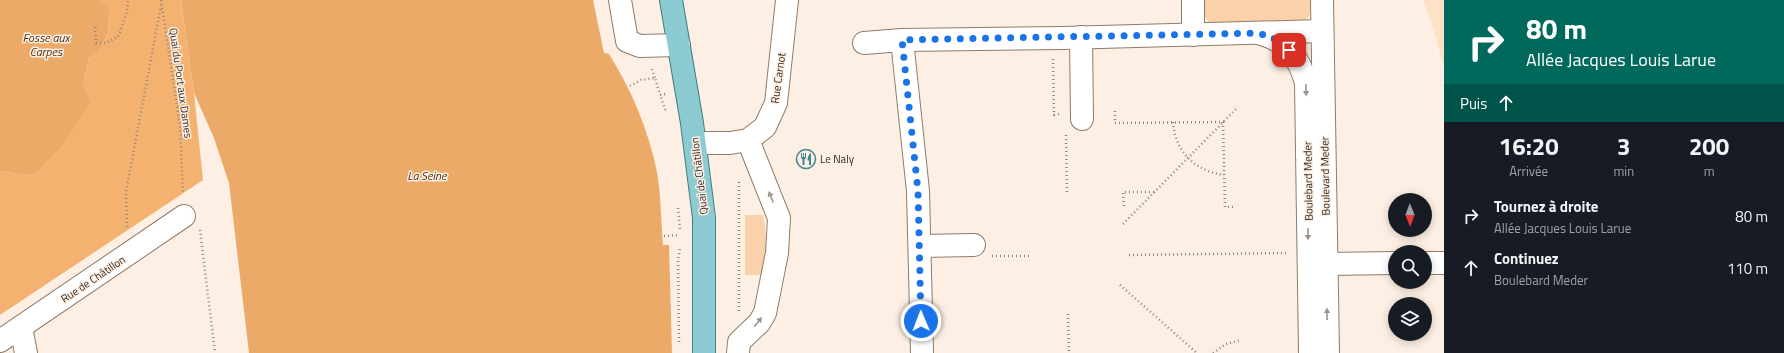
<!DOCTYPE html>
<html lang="fr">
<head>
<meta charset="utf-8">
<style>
  body { margin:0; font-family:"Titillium Web",sans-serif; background:#242831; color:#f1f3f6; height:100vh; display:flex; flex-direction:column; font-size:15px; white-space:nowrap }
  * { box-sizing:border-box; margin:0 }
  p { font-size:13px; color:#9ea1a6 }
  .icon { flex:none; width:22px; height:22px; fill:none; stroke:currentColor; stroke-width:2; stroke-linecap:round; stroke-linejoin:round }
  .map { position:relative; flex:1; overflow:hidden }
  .panel { display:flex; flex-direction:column; background:#171b24; width:340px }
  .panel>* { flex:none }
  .guide { background:#00695c; color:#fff; overflow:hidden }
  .needle { width:26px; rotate:179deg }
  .fabs { position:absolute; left:1388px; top:193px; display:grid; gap:8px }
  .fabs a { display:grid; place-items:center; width:44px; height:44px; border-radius:50%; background:#171b24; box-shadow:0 2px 10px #0003; font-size:20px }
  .pin { position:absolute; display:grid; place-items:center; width:34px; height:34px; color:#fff; margin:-17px; border-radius:8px; box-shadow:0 2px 6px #0006 }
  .me { position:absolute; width:44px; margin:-22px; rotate:359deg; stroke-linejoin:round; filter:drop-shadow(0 0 3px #0008) }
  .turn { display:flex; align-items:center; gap:14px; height:84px; padding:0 16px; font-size:18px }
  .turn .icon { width:52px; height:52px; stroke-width:2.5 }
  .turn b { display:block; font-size:28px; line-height:34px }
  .then { display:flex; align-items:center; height:38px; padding:0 16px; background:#0003; gap:8px; font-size:15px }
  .eta { display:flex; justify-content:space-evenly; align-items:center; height:68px; text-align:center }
  .eta b { font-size:24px; font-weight:700; line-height:28px }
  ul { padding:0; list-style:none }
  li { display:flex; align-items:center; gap:12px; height:52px; padding:0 16px }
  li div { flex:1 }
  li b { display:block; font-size:15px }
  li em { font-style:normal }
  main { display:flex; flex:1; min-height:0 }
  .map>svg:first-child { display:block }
</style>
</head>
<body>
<main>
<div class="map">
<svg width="1444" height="353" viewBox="0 0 1444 353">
  <rect width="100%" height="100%" fill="#fdefe3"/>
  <path fill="#fee2c7" d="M1423,0H1444V68L1434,30Z"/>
  <g fill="#fbd1a9">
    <path d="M1202,0H1312L1311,13L1305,21L1210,24L1204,15Z"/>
    <path d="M745,215H763C767,235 767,255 763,275H745Z"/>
  </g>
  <path fill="#f4b271" d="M99,0H181L194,93L203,180L0,315V171L33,176L91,101L83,86L89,58L100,49L108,33L110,10Z"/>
  <g fill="#ecaa69">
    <path d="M0,0H99L110,9L108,33L100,49L89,58L83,86L91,101L64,143L33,176L0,171Z"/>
    <path d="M181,0H593L604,53L609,54C632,91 648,129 657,172C661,196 661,221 663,245H669L672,353H249L229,183L214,138L194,93Z"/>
  </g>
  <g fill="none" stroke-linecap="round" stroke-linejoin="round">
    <defs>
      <g id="minor">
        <path d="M620,0L627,41L640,46L679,45"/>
        <path d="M1322,0L1328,353"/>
        <path d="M1261,34C1287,41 1299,57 1306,83L1310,353"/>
        <path d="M1193,35V0"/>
        <path d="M1081,37L1082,119"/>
        <path d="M902,40L918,191L922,353"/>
        <path d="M864,43L902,40L1064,38L1322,31"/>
        <path d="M695,143H730L748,140L765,127L776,103L787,0"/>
        <path d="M920,246L974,245"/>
        <path d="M1425,263H1444"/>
        <path d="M1326,264L1395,263"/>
        <path d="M21,327L26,353"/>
        <path d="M0,341L184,216"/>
        <path d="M738,353L739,342L759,323L765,313L777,253L779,218L748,140"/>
      </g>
      <path id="major" d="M671,0L692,123L704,218V353"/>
    </defs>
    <use href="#minor" stroke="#8f7b69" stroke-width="24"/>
    <use href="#major" stroke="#3c7d82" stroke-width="24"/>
    <g stroke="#90857b" stroke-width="2.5" stroke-dasharray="1 3" stroke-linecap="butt">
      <path d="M161,0L180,125L183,194"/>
      <path d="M95,27L96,43H106L118,37L127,12L128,0"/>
      <path d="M1053,59L1054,115L1059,114"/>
      <path d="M652,69L655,78"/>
      <path d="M630,86L641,80L655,78L660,95"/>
      <path d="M665,94L660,95L666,112"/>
      <path d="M1115,111V123L1223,122L1225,207H1235"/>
      <path d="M1173,122C1175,152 1195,171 1224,175"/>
      <path d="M1066,135L1067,194"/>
      <path d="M1124,206L1123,192H1154"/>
      <path d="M678,208L680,229"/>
      <path d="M1123,224L1238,107"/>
      <path d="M127,227L126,192L161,6"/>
      <path d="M200,230L215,353"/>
      <path d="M664,236L680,235"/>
      <path d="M1129,255L1287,253"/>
      <path d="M992,256H1030"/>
      <path d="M1120,285L1197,353"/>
      <path d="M739,311V182"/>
      <path d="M1068,314L1069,353"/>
      <path d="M679,342L678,260L680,248"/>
      <path d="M1213,353L1226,344L1241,340"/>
    </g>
    <use href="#minor" stroke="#fff" stroke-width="22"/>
    <use href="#major" stroke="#8ccbd2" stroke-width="22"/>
  </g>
  <defs><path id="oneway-solid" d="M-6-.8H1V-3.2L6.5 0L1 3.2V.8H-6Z"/></defs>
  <g fill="#9a9692">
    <use href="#oneway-solid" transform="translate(1306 90) rotate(88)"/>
    <use href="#oneway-solid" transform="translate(771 197) rotate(-112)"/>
    <use href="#oneway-solid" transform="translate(1308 234) rotate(89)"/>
    <use href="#oneway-solid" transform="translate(1327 314) rotate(-91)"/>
    <use href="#oneway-solid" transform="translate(758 322) rotate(-51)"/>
  </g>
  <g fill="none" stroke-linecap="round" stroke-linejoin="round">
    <path stroke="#1a73e8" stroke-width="7" stroke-dasharray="0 12.6" d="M921,321L918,191L902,40L1258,33C1271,37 1280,40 1289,50"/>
  </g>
  <defs>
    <symbol id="restaurant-ring" viewBox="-11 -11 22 22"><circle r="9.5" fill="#fdefe3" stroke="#408790" stroke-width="1.5"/><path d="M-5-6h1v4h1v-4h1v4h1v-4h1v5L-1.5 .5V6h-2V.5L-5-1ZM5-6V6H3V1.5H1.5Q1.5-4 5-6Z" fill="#408790"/></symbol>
  </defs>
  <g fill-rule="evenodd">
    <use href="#restaurant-ring" x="795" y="148" width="22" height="22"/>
  </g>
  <g text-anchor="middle" stroke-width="3" stroke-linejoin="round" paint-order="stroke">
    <g font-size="11" fill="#352c24" stroke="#fdefe3">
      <text transform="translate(778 78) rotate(-82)" y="4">Rue Carnot</text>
      <text transform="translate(181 83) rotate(82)" y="4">Quai du Port aux Dames</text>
      <text transform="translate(699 176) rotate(-97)" y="4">Quai de Châtillon</text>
      <text transform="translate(1325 176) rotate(-91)" y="4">Boulevard Meder</text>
      <text transform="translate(1308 181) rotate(-91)" y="4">Boulebard Meder</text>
      <text transform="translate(93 279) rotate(-34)" y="4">Rue de Châtillon</text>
    </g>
    <g font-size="11" fill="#352c24" stroke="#fdefe3" text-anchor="start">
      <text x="820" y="163">Le Naly</text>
    </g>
    <g font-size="12" font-style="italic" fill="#4a3013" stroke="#fdefe3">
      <text x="46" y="42">Fosse aux<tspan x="46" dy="14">Carpes</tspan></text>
      <text x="427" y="180">La Seine</text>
    </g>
  </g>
</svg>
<div class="fabs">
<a><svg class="needle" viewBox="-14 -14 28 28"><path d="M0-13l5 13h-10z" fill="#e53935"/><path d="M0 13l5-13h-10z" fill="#9ea1a6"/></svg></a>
<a><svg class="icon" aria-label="search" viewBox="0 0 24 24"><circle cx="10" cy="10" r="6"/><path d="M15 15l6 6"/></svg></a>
<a><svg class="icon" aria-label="layers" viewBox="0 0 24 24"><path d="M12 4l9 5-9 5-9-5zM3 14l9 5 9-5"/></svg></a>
</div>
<div class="pin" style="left:1289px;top:50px;background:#d93025"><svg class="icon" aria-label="arrive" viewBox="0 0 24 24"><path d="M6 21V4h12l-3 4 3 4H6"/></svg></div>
<svg class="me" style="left:921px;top:321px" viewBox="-20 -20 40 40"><circle r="17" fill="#1a73e8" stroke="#fff" stroke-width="3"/><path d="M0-11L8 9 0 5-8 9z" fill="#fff"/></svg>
</div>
<section class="panel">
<div class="guide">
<div class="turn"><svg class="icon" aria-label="right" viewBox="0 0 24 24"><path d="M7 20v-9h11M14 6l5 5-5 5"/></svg><div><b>80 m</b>Allée Jacques Louis Larue</div></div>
<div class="then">Puis<svg class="icon" aria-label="ahead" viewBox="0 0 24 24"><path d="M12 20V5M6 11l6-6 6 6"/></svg></div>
</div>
<div class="eta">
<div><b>16:20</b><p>Arrivée</p></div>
<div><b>3</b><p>min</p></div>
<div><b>200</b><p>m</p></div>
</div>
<ul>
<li><svg class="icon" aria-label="right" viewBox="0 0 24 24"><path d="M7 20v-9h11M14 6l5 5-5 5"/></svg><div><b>Tournez à droite</b><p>Allée Jacques Louis Larue</p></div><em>80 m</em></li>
<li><svg class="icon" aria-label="ahead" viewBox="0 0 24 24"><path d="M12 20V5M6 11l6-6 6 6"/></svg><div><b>Continuez</b><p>Boulebard Meder</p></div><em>110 m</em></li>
</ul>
</section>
</main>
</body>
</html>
